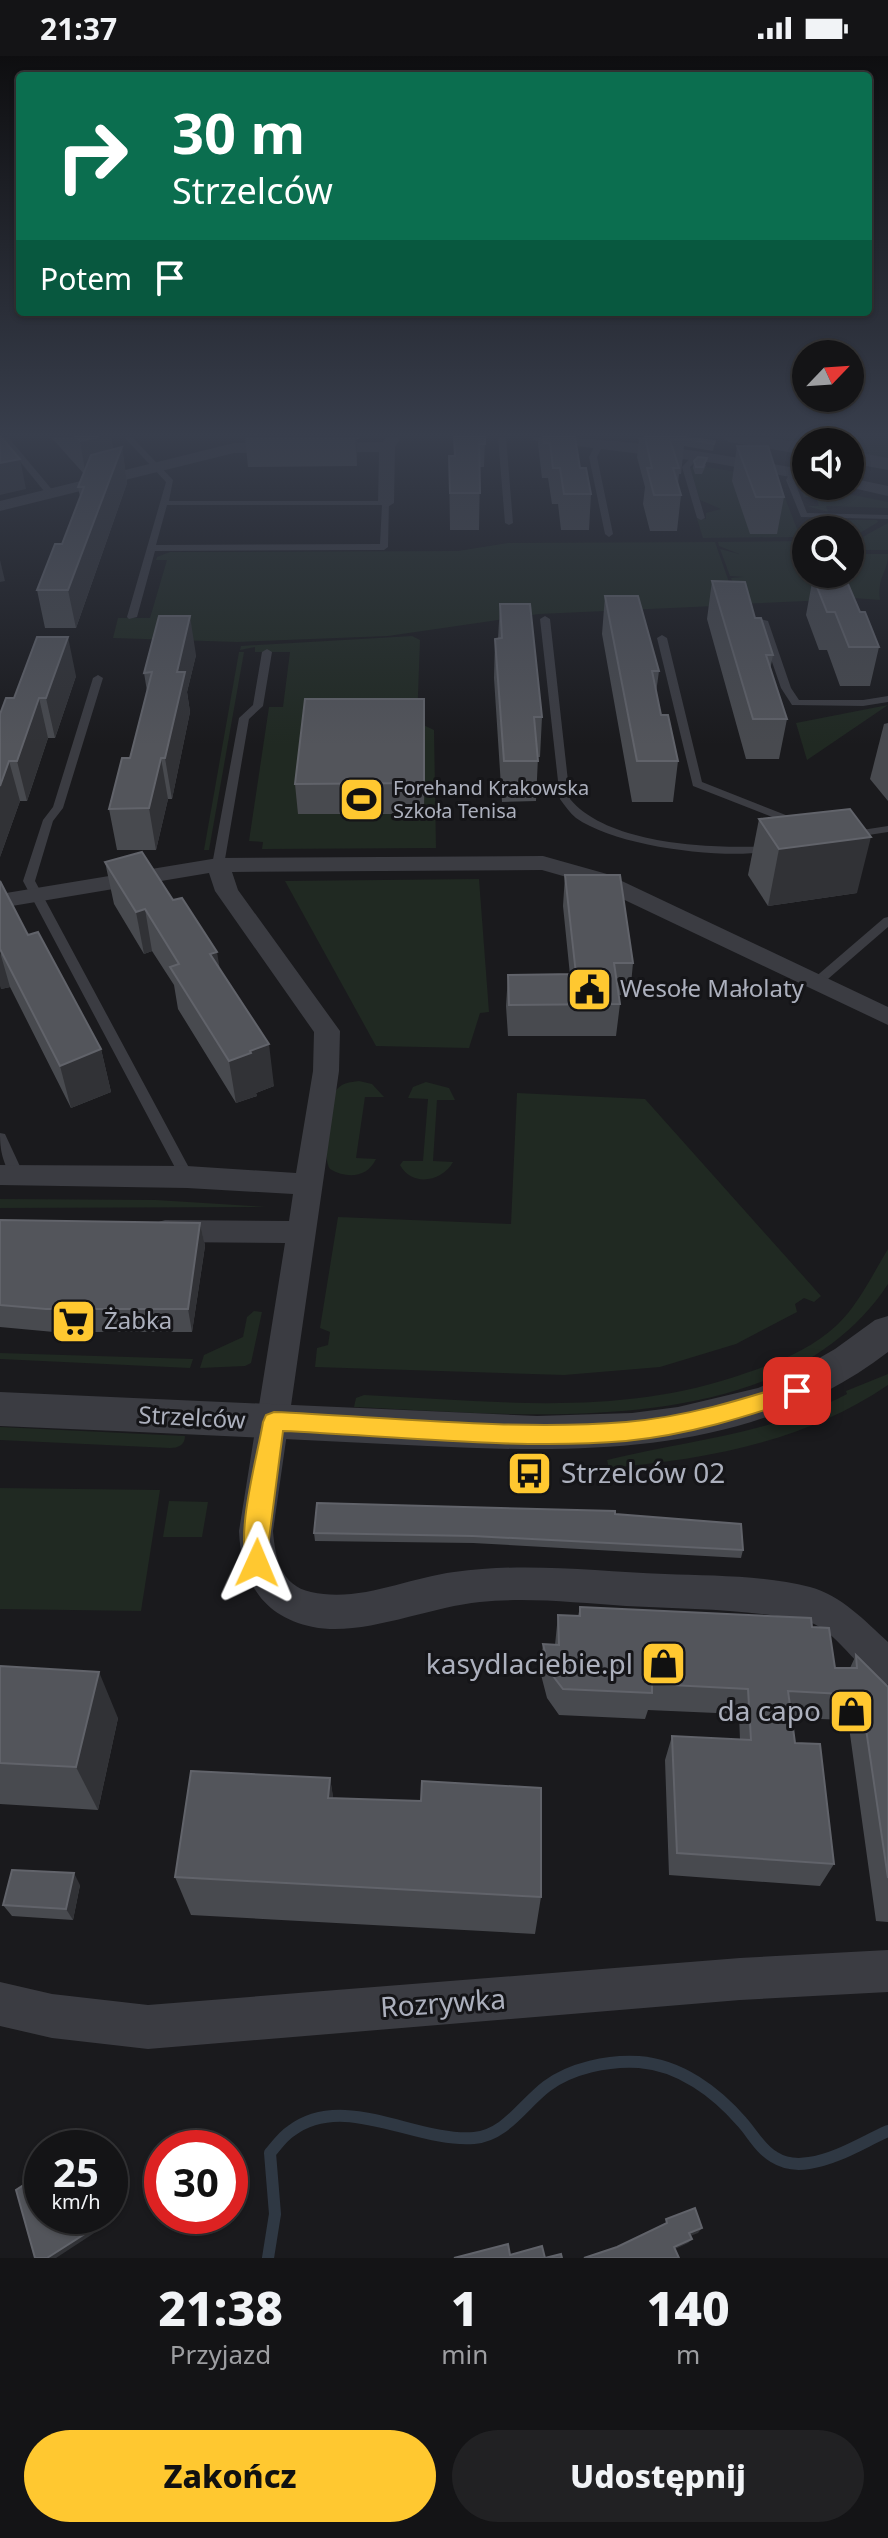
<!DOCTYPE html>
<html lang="pl">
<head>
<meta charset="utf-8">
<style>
  body { margin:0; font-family:"Noto Sans",sans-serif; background:#212123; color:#f1f3f6; height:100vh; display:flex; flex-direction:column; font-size:30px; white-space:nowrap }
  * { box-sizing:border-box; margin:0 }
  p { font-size:26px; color:#9d9ea1 }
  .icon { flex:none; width:44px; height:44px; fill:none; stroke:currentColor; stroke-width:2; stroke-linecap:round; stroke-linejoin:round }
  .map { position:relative; height:2202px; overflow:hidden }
  .side { display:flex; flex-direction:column; background:#141416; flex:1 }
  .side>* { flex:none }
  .top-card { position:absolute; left:16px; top:16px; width:856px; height:244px; border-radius:8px; box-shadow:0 2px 6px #0004,0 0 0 2px #333335; background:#0b6e4f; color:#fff; overflow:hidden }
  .needle { width:52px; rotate:65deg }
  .tools { position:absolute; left:792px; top:284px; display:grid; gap:16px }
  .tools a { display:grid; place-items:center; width:72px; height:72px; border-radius:50%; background:#141416; box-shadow:0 2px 6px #0004,0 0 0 2px #333335; font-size:40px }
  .speed { position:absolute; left:24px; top:2074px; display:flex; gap:16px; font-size:40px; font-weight:700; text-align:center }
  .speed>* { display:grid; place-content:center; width:104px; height:104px; border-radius:50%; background:#141416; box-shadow:0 2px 6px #0004,0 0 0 2px #333335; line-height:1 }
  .speed small { font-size:20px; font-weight:400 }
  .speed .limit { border:12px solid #d22; background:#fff; color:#111 }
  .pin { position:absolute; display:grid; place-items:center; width:68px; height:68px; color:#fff; margin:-34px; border-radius:16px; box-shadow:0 4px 12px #0006 }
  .me { position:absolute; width:88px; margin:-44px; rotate:1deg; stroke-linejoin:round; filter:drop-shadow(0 0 6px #0008) }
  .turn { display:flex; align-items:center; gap:28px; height:168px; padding:0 24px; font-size:36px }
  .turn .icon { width:104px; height:104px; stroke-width:2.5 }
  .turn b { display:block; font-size:56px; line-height:68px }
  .then { display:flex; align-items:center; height:76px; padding:0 24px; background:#0003; gap:16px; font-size:30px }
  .eta { display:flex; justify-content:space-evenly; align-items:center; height:136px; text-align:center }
  .eta b { font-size:48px; font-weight:800; line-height:56px }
  .primary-button { display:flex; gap:16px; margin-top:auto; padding:16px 24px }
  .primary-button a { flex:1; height:92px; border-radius:48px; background:#ffc830; color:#111; font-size:32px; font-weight:800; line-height:92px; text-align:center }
  .primary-button a+a { background:#212123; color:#f1f3f6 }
  .status { display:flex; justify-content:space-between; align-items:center; height:56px; padding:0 40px; background:#141416; direction:ltr }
  .status svg { height:22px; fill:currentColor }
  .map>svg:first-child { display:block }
</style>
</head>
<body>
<div class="status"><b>21:37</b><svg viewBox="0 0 49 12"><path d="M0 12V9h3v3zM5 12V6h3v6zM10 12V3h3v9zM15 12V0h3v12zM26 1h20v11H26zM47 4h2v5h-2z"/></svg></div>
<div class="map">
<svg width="888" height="2202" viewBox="0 0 888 2202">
  <rect width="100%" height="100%" fill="#1a1a1d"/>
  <g fill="#202922">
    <path d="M770,381H888V404L850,396V386L806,388Z"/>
    <path d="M695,409L778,423L800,481L703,482L697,463H706V457L721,453L700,444L690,413Z"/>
    <path d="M798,428L888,446V452L826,450L828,456L807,450H819L816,442L804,441Z"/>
    <path d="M831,464H877L878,466L850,483V474H806V481L801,469H833Z"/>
    <path d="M888,467V494H850V488Z"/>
    <path d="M806,485V518L838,519L849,543L740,548L731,522L744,521L730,520L720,493L739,498L719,490L718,486Z"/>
    <path d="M715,486L737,549L539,558L388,580L237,586L113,582L118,562H150L167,504H156L157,501L170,496L458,495L508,487Z"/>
    <path d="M850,498H888C888,517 877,520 880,544L854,542L843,518H850Z"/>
    <path d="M412,580L420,584L417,666L434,674L436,792L262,793L263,786L249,785L269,651H283L290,596H255V591L240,594L241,590Z"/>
    <path d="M239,596H244L209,794H204Z"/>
    <path d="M888,649L807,704L796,667Z"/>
    <path d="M479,823L489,956L480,957L469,992L376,990L285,825Z"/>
    <path d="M359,1025L372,1028L384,1041H365L356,1102L376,1103C367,1122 347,1123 330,1113C322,1102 328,1048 335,1036C340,1027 350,1026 359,1025Z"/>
    <path d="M426,1026L449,1032L455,1044H437L433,1105L453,1106C442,1126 412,1131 400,1109L403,1105H423L428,1043L408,1042L413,1031Z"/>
    <path d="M517,1037L645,1043L821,1240L814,1246L804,1242L795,1248L797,1256L736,1288L660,1311L564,1319L315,1311L317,1292L328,1289L330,1276L320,1272L338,1161L511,1168Z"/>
    <path d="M0,1143L156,1144L266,1151L0,1152Z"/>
    <path d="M888,1193V1228C782,1390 519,1358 354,1351L356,1342L364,1339C495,1345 620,1362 746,1317C779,1306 811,1293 837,1269C859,1248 872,1219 888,1193Z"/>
    <path d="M254,1255L262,1256L251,1307L245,1310L200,1312L204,1299L243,1281L247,1261Z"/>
    <path d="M0,1297L193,1303L190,1312L0,1303Z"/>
    <path d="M888,1318V1329C804,1386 708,1403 609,1412L607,1404C688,1384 772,1378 847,1338L846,1335Z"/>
    <path d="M0,1371L185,1380C185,1389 178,1392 170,1392L0,1384Z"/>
    <path d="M0,1432L160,1434L141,1555L0,1553Z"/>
    <path d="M169,1445L208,1446L202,1481H163Z"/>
  </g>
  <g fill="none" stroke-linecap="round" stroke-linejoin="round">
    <path stroke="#2f3843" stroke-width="12" d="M268,2202L275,2158L270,2097C276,2090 283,2080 291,2075C344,2035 416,2087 474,2082C506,2079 523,2048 547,2030C571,2012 609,2004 639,2006C680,2009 716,2036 742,2066C752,2077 760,2093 774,2101C785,2108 797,2109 809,2107C837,2103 863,2086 888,2075"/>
    <g fill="#3b3c42" fill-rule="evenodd">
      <path d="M0,381H8L54,436V440H48Z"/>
      <path d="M124,381H132L173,424L169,445H389L388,491L384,494L155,495L137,561L129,563L127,561L166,426ZM167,449H382L380,488L156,489Z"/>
      <path d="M498,381H506L513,467L509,469L505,467Z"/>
      <path d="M599,387L603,389L597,401L613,478L609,481L605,478L589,401L595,389Z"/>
      <path d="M694,398L701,400L690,411L705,462L701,464L697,462L682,411Z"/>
      <path d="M791,415L798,417L794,424L807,457L888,459V463L801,461L786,424Z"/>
      <path d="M545,560L550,563L570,743C608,789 713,793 769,790L775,793L773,795C724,804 617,791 576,762C570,757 565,750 560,743L540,563Z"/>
      <path d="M760,563L768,565L791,632L799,644H863L888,640V646L863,650L792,649L781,632L758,565Z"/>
      <path d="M662,579L667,582L702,726L801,765V769H793L693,730L657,582Z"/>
      <path d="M267,593L272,596L263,650L249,663L224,809L218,812L212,809L239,662L253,649L262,596Z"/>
      <path d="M98,619L103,622L63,752L53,765L35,825L194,1121L187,1126L180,1121L23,825L43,764L53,751L93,622Z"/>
      <path d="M888,770V776L849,782L843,779L849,776Z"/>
      <path d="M888,861V871L821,929H813L811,926L813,923L884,862Z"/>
      <path d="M0,1077L5,1078L24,1119L22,1123H12C3,1105 0,1097 0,1077Z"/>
    </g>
    <g fill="#3b3c42" fill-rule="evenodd">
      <path d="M386,381H401L395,391L394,447L386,452L378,447L379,396L234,397L0,455V445L234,387L383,386Z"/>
      <path d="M529,381C622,381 715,397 806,414V424L714,407L536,385Z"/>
      <path d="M850,422L888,430V440L844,430H850Z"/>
      <path d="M543,800L607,818L888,951V969L591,828L542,814L232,816L238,834L340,975L339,1015L273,1475C275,1501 281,1530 311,1536C359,1547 407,1522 454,1516C524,1506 595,1515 665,1518C712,1520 764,1519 810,1531C842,1540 864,1564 888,1586V1629C855,1616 838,1571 802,1564C745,1553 685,1553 626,1550C578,1547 529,1541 480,1546C428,1551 363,1581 313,1571C262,1561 241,1524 239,1475L285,1187L165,1186L155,1183L150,1175L155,1167L165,1164L289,1165L293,1138L187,1132L0,1129V1109L187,1110L296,1117L313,1015L314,976L215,835L209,817L0,852V838L218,802Z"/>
      <path d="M888,1894V1936L740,1944L148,1993L52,1982L0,1970V1926L52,1938L148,1949L740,1902Z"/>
    </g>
    <g fill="#3b3c42" fill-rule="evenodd">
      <path d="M720,381H764L806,387V399L729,386Z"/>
      <path d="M850,395L888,402V414L850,407Z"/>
      <path d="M888,1260V1296C730,1417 532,1394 345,1386C230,1380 115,1375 0,1370V1336L537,1360L632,1357L678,1351L758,1332L795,1316L835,1293L875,1264Z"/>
    </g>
  </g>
  <g fill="#484a4f">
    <path d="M51,381H111L113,393L122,391L127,427L76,572H45L37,534L62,488L80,441L78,431L84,418Z"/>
    <path d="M245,381H359V383H357V410L248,411Z"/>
    <path d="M454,381H485L484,411H480L479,474H450L449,400H454Z"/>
    <path d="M538,381H575L580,412L591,438L589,474H561L558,448H552L548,422H542L538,388Z"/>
    <path d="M633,381H685L715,385L713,395L684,390L681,418H679L678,428L681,439L677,475H650L643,448L645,431L637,401L639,383L633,382Z"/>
    <path d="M737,390L784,441L777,478H750L732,425Z"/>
    <path d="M694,405L706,409L702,418H695L693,412Z"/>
    <path d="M813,521L860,556L879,591L870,630H840L827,594H819L806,559Z"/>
    <path d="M712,525L755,562L773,599L770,614L787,663L779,703H746L707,563Z"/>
    <path d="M605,540L659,615L656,637L661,659L678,705L673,746H632L602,578Z"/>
    <path d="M500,548L542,661L540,701H538L536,745L502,746L494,622L495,583H498Z"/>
    <path d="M196,599L187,636L190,656L172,743H168L156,794H117L109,753L130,702L147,635L144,617Z"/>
    <path d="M76,620L55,682H48L27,745H20L0,801L14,642Z"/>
    <path d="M888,667V745L870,723L884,668Z"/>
    <path d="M425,673L424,758H298L295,728Z"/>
    <path d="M759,763L857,837L768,850L748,819Z"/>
    <path d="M105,806L220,913L274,1030L256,1037L257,1040L236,1047L178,953L174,929L152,895L144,898L114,848Z"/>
    <path d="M565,819L633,907L630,939H619L620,948L616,980H508L506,950L508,919H570L563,850Z"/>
    <path d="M0,825L28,879L101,993L111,1036L71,1052L10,931L1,933Z"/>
    <path d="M0,1164L200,1167L205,1190L192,1276H54L0,1271Z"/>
    <path d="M615,1458L743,1494L741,1502L473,1487L315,1485L314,1477Z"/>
    <path d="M580,1551L812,1571L835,1612H850L856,1599L888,1631V1866L876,1865L848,1664L792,1662L795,1687L834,1808L820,1830L669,1819L665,1704L672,1680L740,1684L739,1658L648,1654L645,1663L559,1659L547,1642L540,1615L543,1588L555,1589L558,1559L578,1560Z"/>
    <path d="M0,1610L118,1662L98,1754L0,1748Z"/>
    <path d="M330,1722L333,1742L421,1745L541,1841L535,1878L191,1859L175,1821Z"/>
    <path d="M80,1829L73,1864L12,1860L3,1849Z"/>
  </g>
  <g fill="#313236">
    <path d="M99,381H111L115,409L122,391L127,427L76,572L68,534L86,421L80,385Z"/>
    <path d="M355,381H357V410Z"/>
    <path d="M20,403L26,433L0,439V407Z"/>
    <path d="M0,504L5,525L0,526Z"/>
    <path d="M190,560L196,599L187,636L190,656L172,743L165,702L177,616Z"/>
    <path d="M68,581L76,620L55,682L46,642Z"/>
    <path d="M39,642L48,682L27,745L17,705Z"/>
    <path d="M161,702L168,743L156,794L149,752Z"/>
    <path d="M9,705L20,745L0,801V730Z"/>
    <path d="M871,781L857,837L768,850L779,793Z"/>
    <path d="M145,853L152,895L144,898L136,856Z"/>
    <path d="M0,896L10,931L1,933L0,930Z"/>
    <path d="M217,896L224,938L210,898Z"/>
    <path d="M269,988L274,1030L256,1037L257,1040L236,1047L229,1005L250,995Z"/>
    <path d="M101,993L111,1036L71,1052L60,1010Z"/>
    <path d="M200,1167L205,1190L192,1276L188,1253Z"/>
    <path d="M99,1616L118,1662L98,1754L76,1711Z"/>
    <path d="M330,1722L337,1764L328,1742Z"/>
    <path d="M74,1817L80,1829L73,1864L66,1853Z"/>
    <path d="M107,2160H109L111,2166L56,2202H47Z"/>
    <path d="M702,2172L698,2177L685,2182L689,2177Z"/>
    <path d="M692,2183L688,2187L671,2195L674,2191Z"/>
  </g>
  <g fill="#53555b" stroke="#61636a" stroke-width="2">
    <path d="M0,381H1L20,403L0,407Z"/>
    <path d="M76,381H99L80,385Z"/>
    <path d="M454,381H479L480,437H450L449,400H455Z"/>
    <rect x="479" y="381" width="6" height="7"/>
    <path d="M543,381H575L580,412H586L591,438H564L560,412H553L550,387H544Z"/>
    <path d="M645,381H685V383L670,384L679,412H673L681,439H654L647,412H652Z"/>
    <path d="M685,381L715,385L714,388L685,383Z"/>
    <path d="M737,390H768L784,441H756Z"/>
    <path d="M122,391L68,534H37L55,488H62L84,431H78L91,399Z"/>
    <path d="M698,401L707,402L703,411H696L694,405Z"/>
    <path d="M813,521H845L860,556H865L879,591H849L835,556H827Z"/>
    <path d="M712,525L745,526L755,562H761L773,599H766L787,663H753Z"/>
    <path d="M605,540H638L659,615H652L661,659H668L678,705H637Z"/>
    <path d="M500,548H530L542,661H534L538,705H504L495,583L502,582Z"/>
    <path d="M159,560H190L177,616H185L165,702H161L149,752L109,753L122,702H130L152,616L144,617Z"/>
    <path d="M37,581H68L46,642H39L17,705H9L0,730V658L6,642H14Z"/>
    <path d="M305,643H424V727L295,728Z"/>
    <path d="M850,753L871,781L779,793L759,763Z"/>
    <path d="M142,796L173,844L182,842L217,896L210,898L269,988L250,995L251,997L229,1005L170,911L179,908L145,853L136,856L105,806Z"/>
    <path d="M565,819H620L633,907H614L620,948L509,949L508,919L576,918Z"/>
    <path d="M0,825L28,879L38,876L101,993L60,1010L0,893Z"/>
    <path d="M0,1164L200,1167L188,1253H46L0,1249Z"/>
    <path d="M317,1447L615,1455V1458L741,1468L743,1494L473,1480L314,1477Z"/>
    <path d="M580,1551L811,1562L812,1571L829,1572L835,1612H857L856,1599L888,1631V1822L861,1639L788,1635L795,1687L820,1688L834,1808L677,1797L672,1680L751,1684L748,1633L652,1628V1637L563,1633L550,1616L543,1588L559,1589L558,1559L580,1560Z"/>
    <path d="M0,1610L99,1616L76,1711L0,1707Z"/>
    <path d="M191,1715L330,1722L328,1742L421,1745L422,1725L541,1732V1841L175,1821Z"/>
    <path d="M12,1814L74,1817L66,1853L3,1849Z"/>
    <path d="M42,2117V2160H107L108,2163L47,2202H35L16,2134Z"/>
    <path d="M695,2152L702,2172L689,2177L692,2183L674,2191L679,2202H584L617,2191L667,2167L666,2163Z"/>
    <path d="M508,2188L510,2199L542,2190L545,2202H454Z"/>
    <path d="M561,2198L562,2202H545Z"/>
  </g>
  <linearGradient id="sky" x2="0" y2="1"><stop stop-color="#0e0e10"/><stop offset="0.55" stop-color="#383e4c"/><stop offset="1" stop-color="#383e4c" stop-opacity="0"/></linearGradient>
  <rect width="888" height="689" fill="url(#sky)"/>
  <path fill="#ffc830" stroke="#a6821f" stroke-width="2" d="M797,1326L804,1329L807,1335L804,1341C746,1361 688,1379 626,1385C518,1394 392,1380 283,1375L265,1514L257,1518L249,1514C234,1481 257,1403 263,1366L266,1359L274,1356C386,1361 515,1375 626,1366C685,1361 741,1344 797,1326Z"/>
  <defs>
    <symbol id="stadium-square" viewBox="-11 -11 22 22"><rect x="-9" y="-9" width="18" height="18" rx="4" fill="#ffc830" stroke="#151518"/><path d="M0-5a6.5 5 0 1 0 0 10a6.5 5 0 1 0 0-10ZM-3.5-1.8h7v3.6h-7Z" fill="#111"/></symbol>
    <symbol id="civic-square" viewBox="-11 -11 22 22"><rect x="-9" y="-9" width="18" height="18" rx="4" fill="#ffc830" stroke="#151518"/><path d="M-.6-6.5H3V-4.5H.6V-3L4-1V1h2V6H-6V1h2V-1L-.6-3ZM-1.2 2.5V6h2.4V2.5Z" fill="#111"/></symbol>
    <symbol id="supermarket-square" viewBox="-11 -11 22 22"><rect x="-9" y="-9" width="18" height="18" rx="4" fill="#ffc830" stroke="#151518"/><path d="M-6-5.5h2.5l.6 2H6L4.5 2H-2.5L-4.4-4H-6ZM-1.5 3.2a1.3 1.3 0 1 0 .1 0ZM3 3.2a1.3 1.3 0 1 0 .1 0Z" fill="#111"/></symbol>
    <symbol id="bus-square" viewBox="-11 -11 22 22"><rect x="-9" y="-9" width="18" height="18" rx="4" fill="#ffc830" stroke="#151518"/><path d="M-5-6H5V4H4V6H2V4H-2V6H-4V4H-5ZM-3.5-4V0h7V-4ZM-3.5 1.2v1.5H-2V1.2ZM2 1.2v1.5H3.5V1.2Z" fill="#111"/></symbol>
    <symbol id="shop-square" viewBox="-11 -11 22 22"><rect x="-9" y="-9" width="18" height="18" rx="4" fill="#ffc830" stroke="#151518"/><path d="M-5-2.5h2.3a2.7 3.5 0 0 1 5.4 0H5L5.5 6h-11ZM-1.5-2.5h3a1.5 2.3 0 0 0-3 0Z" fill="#111"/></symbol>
  </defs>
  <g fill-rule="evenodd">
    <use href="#stadium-square" x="336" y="718" width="51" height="51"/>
    <use href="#civic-square" x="564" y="908" width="51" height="51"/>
    <use href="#supermarket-square" x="48" y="1240" width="51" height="51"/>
    <use href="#bus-square" x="504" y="1392" width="51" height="51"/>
    <use href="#shop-square" x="638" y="1582" width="51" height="51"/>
    <use href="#shop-square" x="826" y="1630" width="51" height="51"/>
  </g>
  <g text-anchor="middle" stroke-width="6" stroke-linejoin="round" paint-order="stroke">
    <g font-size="20" fill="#acb0bd" stroke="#151518" text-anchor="start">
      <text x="393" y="739">Forehand Krakowska<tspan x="393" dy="23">Szkoła Tenisa</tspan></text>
    </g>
    <g font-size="24" fill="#acb0bd" stroke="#151518" text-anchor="start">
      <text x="620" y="941">Wesołe Małolaty</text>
      <text x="104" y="1273">Żabka</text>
    </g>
    <g font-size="24" fill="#acb0bd" stroke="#151518">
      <text transform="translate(192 1362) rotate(3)" y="8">Strzelców</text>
    </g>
    <g font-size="28" fill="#acb0bd" stroke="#151518" text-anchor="end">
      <text x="561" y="1427" text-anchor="start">Strzelców 02</text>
      <text x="633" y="1618">kasydlaciebie.pl</text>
      <text x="821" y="1665">da capo</text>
    </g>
    <g font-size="28" fill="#acb0bd" stroke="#151518">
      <text transform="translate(443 1947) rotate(-4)" y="10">Rozrywka</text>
    </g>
  </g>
</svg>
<div class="tools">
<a><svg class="needle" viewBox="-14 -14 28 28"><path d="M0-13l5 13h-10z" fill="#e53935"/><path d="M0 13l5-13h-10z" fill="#9d9ea1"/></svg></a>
<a><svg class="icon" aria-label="sound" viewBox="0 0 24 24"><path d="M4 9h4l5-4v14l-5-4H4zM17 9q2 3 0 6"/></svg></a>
<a><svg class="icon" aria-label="search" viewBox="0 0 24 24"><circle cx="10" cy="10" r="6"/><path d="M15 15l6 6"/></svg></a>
</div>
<div class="speed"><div>25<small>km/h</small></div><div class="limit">30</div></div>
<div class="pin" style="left:797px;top:1335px;background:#d93025"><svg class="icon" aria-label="arrive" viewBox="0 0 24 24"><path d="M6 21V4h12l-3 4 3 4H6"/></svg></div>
<svg class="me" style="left:257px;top:1507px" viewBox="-20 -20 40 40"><path d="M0-17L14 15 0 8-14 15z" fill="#ffc830" stroke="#fff" stroke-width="4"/></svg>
<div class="top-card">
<div class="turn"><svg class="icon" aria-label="right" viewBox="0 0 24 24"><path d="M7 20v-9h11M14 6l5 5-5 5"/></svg><div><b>30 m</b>Strzelców</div></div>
<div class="then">Potem<svg class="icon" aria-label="arrive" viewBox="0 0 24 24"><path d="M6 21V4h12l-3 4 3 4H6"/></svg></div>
</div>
</div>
<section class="side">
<div class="eta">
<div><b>21:38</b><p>Przyjazd</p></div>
<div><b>1</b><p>min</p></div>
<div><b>140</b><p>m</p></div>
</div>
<div class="primary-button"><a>Zakończ</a><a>Udostępnij</a></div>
</section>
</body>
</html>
